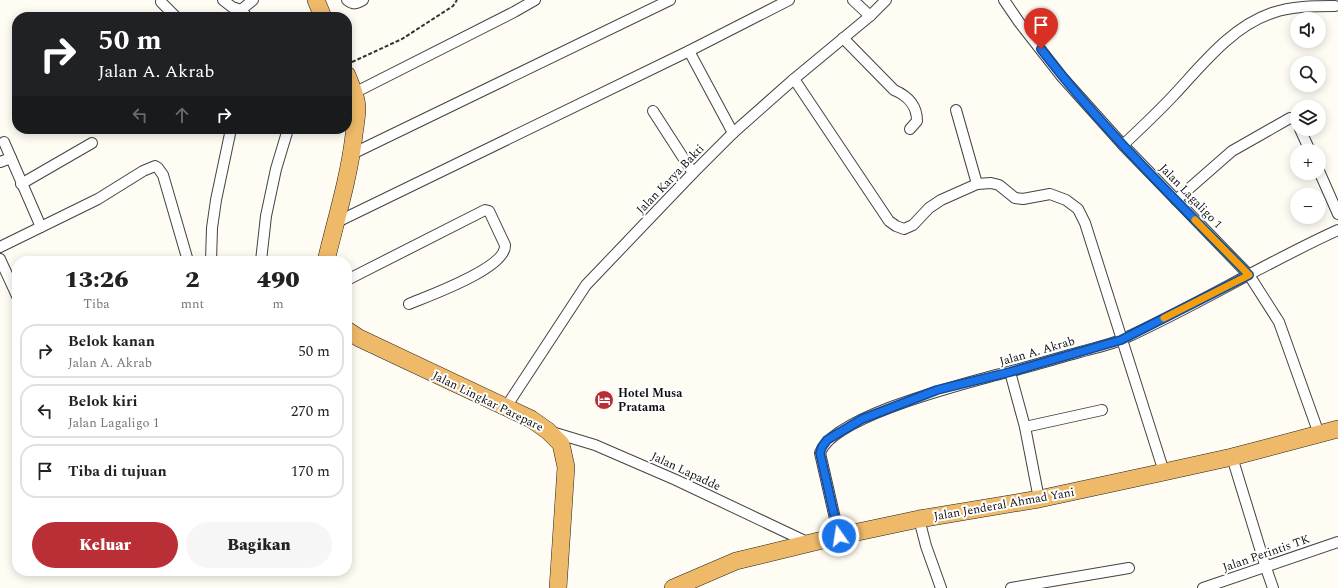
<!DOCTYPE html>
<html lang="id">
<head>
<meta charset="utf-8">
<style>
  body { margin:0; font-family:Spectral,serif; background:#f6f6f6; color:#222; height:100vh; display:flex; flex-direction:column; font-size:15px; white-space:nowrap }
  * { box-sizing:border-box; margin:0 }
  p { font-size:13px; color:#767676 }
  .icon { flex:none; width:22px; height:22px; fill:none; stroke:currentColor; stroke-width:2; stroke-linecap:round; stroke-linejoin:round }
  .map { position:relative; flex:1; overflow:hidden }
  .sheet { position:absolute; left:12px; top:256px; width:340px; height:320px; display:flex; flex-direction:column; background:#fff; border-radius:16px; box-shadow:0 2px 10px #0003 }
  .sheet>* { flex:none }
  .banner { position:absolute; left:12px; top:12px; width:340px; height:122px; border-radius:16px; box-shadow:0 2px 10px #0003; background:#202124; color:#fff; overflow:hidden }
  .tools { position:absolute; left:1290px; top:12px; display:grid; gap:8px }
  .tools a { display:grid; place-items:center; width:36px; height:36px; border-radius:50%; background:#fff; box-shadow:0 2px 10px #0003; font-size:20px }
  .pin { position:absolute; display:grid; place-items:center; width:34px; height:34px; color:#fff; margin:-41px -17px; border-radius:50% 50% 50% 0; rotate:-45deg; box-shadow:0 0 4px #0007 }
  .pin .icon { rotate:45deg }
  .me { position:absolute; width:44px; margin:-22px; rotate:347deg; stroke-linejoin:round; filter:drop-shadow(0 0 3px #0008) }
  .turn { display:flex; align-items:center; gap:14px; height:84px; padding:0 20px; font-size:18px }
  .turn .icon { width:52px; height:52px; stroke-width:2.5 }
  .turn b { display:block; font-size:28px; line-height:34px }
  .lanes { display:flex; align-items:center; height:38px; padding:0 20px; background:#0003; justify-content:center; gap:20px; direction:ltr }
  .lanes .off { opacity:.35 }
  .eta { display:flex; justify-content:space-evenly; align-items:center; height:68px; text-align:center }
  .eta b { font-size:24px; font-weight:800; line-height:28px }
  .action { display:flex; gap:8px; margin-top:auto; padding:8px 20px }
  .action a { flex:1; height:46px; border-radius:24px; background:#b92f35; color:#fff; font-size:16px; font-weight:800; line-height:46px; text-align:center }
  .action a+a { background:#f6f6f6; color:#222 }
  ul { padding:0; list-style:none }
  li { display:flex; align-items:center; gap:12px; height:54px; margin:0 8px 6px; padding:0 12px; border:2px solid #e0e0e0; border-radius:16px }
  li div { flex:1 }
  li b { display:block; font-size:15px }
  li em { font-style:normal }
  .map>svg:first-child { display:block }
</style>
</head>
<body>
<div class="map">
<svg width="1338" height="588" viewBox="0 0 1338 588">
  <rect width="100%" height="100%" fill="#fefcf3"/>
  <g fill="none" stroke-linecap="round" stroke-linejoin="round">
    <defs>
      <g id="minor">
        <path d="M223,0L232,7L241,10"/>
        <path d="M347,0C353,5 356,4 363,0"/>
        <path d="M853,0L870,16"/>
        <path d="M1004,0L1019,22L1062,77L1123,145L1249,275L1279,322L1319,434"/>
        <path d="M161,2L176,17"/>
        <path d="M247,17L241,10L253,0"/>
        <path d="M843,38L894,90C908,96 917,105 917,121L910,129"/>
        <path d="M689,51L733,133"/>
        <path d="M794,79L889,221L896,226L904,229L913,225L929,208L941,200L977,184L991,183L999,185L1015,198L1023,199L1050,194L1066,200L1078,209L1085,223L1164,472"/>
        <path d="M354,93L514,12L535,0"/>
        <path d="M956,110L977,184"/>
        <path d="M653,111L693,173"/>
        <path d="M1300,129L1310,151"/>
        <path d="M4,142L41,227"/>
        <path d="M1123,145C1140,129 1157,113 1173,96C1202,65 1231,27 1272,13C1292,6 1314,6 1335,6"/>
        <path d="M352,154L670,0"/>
        <path d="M0,162L11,158"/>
        <path d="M1319,171L1338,214"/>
        <path d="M21,184L92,143"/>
        <path d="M1176,200L1232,151L1290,118L1294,119L1297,122"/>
        <path d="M337,222L689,51L789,0"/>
        <path d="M0,247L98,199L143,171L155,166L158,168L163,175L188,261"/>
        <path d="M0,259L17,296"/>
        <path d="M211,261L212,228L216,200L231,129"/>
        <path d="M261,261L266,216L276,169L288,129"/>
        <path d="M347,280L483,211L485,210L489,211L505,245C507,268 428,296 409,304"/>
        <path d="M1010,372L1025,427L1039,499"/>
        <path d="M506,407L586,285L693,173L733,133L794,79L870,16L886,0"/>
        <path d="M1025,427L1102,410"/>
        <path d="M552,432L595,445L676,480L809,543"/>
        <path d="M1232,457L1266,568L1273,588"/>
        <path d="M919,519L926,546L941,588"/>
        <path d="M839,536L820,453C833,417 956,386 992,376C1022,369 1051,360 1080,352C1094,348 1110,345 1123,339C1196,306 1265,263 1338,230"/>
        <path d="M1011,588L1129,568"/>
        <path d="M1203,588L1338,542"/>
      </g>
      <g id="trunk">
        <path d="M316,0L323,17"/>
        <path d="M326,261C336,219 349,178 354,135C355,126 357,117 357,108C357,96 351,86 347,75"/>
        <path d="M347,330L359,338L531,419L548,431L561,444L566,467L558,588"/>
        <path d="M673,588L736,561L839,536L919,519L1039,499L1164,472L1232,457L1338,429"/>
      </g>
    </defs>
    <use href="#minor" stroke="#434343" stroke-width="12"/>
    <use href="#trunk" stroke="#212121" stroke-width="18"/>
    <path stroke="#323232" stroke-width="2" stroke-dasharray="4 2" stroke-linecap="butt" d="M352,62L402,39L453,6L457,0"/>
    <use href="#minor" stroke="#fff" stroke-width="10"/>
    <use href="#trunk" stroke="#eeba6a" stroke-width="17"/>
  </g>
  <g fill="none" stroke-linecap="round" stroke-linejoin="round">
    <defs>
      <path id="route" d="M839,536L820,453L822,447L827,440L862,419L937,390L1010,372L1121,340L1249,275C1178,202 1103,130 1041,49"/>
    </defs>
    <use href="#route" stroke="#114b97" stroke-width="10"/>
    <use href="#route" stroke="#1a73e8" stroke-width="7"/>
    <path stroke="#f59e0b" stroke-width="7" d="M1164,318L1249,275L1195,220"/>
  </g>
  <defs>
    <symbol id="hotel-disc" viewBox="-11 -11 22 22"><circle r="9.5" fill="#b92f35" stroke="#fff"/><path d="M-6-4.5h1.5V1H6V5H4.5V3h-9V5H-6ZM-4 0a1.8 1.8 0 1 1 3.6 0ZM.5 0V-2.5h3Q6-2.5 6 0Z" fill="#fff"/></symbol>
  </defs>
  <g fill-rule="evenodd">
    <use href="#hotel-disc" x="593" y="389" width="22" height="22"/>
  </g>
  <g text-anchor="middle" stroke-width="4" stroke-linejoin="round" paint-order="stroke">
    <g font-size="12" fill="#101010" stroke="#fff">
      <text transform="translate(670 179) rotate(-46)" y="4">Jalan Karya Bakti</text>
      <text transform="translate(1191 196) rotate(46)" y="4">Jalan Lagaligo 1</text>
      <text transform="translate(1037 351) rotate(-16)" y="4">Jalan A. Akrab</text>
      <text transform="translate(488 401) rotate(26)" y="4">Jalan Lingkar Parepare</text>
      <text transform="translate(686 471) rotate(25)" y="4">Jalan Lapadde</text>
      <text transform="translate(1004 504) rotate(-10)" y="4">Jalan Jenderal Ahmad Yani</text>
      <text transform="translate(1266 553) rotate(-19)" y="4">Jalan Perintis TK</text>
    </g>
    <g font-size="12" font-weight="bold" fill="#101010" stroke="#fff" text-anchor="start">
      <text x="618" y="397">Hotel Musa<tspan x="618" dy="14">Pratama</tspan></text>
    </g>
  </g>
</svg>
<div class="tools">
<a><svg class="icon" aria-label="sound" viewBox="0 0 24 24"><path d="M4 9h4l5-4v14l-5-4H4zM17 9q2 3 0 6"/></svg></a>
<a><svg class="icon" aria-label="search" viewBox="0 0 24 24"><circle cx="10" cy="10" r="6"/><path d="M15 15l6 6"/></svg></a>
<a><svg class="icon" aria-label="layers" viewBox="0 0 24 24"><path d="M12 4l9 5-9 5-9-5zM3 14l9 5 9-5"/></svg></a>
<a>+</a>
<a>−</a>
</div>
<div class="pin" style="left:1041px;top:49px;background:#d93025"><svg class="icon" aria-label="arrive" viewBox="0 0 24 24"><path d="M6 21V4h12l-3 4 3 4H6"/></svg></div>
<svg class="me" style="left:839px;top:536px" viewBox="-20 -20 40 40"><circle r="17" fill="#1a73e8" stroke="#fff" stroke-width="3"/><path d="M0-11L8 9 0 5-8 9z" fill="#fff"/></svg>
<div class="banner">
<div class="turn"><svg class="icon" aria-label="right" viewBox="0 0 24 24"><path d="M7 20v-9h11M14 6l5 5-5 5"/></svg><div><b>50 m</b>Jalan A. Akrab</div></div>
<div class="lanes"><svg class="icon off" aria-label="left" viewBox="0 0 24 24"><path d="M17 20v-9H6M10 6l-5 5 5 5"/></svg><svg class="icon off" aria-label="ahead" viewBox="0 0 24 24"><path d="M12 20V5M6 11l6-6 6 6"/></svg><svg class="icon" aria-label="right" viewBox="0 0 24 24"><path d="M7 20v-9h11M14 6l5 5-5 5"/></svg></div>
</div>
<section class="sheet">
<div class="eta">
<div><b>13:26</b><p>Tiba</p></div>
<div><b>2</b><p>mnt</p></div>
<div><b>490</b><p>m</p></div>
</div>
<ul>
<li><svg class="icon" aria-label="right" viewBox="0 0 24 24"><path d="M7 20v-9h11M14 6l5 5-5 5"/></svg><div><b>Belok kanan</b><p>Jalan A. Akrab</p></div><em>50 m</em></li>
<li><svg class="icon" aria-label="left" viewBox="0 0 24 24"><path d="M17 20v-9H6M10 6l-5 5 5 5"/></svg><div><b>Belok kiri</b><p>Jalan Lagaligo 1</p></div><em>270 m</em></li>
<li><svg class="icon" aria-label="arrive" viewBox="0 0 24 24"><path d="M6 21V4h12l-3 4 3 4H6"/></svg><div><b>Tiba di tujuan</b></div><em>170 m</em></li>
</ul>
<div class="action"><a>Keluar</a><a>Bagikan</a></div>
</section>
</div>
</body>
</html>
